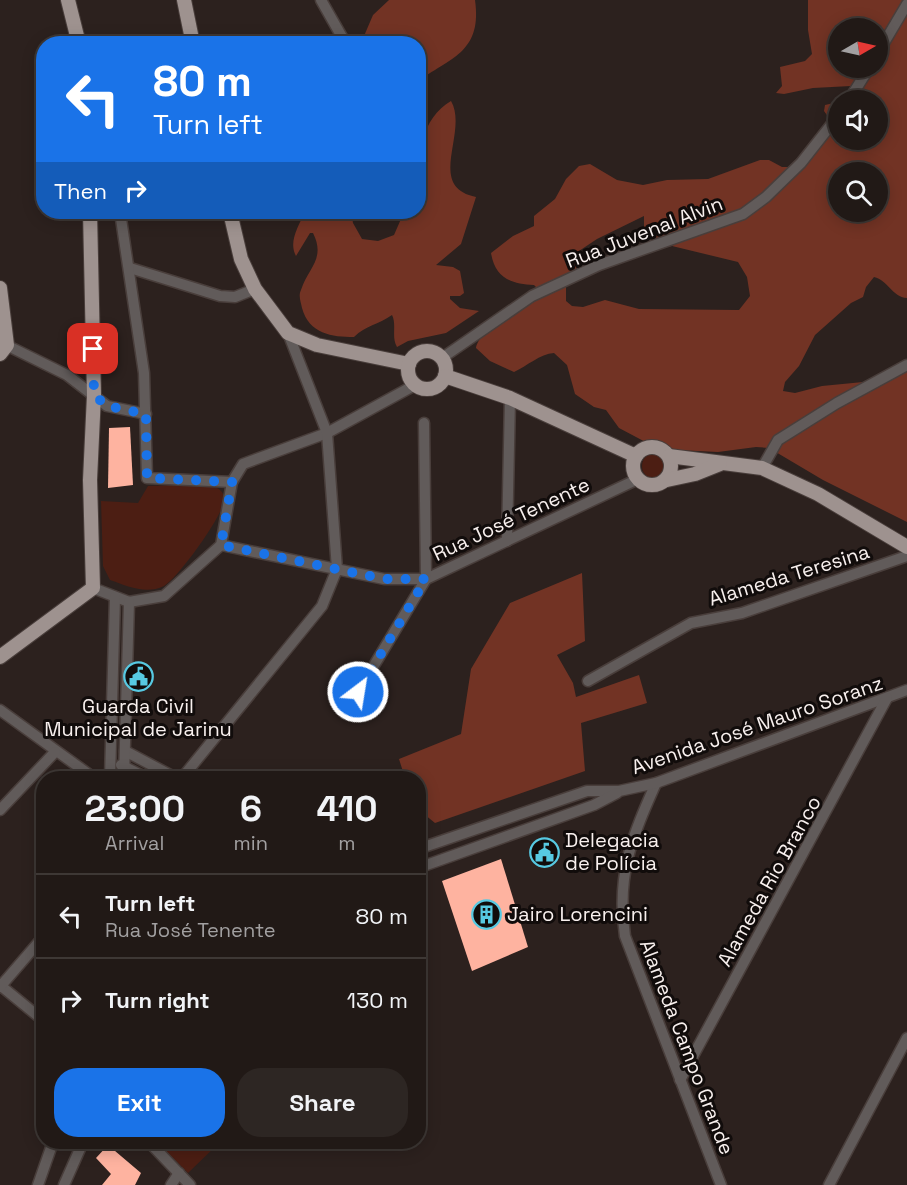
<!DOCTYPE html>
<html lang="en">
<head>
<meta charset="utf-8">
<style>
  body { margin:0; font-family:"Space Grotesk",sans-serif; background:#2d2623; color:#f1f3f6; height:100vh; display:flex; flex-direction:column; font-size:22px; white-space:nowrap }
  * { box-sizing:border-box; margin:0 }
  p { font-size:20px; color:#a2a0a1 }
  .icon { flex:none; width:33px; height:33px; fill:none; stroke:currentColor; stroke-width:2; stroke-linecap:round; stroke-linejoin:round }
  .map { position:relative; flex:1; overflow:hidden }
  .drawer { position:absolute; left:36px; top:771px; width:390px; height:378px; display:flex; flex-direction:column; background:#211916; border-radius:24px; box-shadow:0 3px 15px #0003,0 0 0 2px #3e3835 }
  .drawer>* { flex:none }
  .guide { position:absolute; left:36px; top:36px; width:390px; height:183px; border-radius:24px; box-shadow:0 3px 15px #0003,0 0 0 2px #3e3835; background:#1a73e8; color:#fff; overflow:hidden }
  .needle { width:39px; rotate:81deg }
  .tools { position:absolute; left:828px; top:18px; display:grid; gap:12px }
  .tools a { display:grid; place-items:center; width:60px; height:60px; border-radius:50%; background:#211916; box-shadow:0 3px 15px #0003,0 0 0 2px #3e3835; font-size:30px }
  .pin { position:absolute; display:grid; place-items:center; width:51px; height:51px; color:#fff; margin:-26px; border-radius:12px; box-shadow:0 3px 9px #0006 }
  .me { position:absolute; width:66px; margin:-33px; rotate:31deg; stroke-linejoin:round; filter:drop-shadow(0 0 4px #0008) }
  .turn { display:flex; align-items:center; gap:21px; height:126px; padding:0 18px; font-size:27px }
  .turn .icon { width:78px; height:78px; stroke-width:2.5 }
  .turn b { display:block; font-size:42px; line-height:51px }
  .then { display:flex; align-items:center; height:57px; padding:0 18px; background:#0003; gap:12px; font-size:22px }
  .eta { display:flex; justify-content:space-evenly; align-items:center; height:102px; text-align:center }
  .eta b { font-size:36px; font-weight:800; line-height:42px }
  .cta { display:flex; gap:12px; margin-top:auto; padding:12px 18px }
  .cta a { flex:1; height:69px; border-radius:24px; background:#1a73e8; color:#fff; font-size:24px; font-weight:800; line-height:69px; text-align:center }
  .cta a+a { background:#2d2623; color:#f1f3f6 }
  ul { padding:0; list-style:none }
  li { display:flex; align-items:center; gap:18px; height:84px; padding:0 18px; border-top:2px solid #3e3835 }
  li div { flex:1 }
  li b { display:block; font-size:22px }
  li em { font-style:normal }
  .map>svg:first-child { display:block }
</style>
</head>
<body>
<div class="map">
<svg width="907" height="1185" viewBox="0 0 907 1185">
  <rect width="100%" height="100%" fill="#2c211e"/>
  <g fill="#4c1e13">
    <circle cx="655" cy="466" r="13"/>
    <path d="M205,484C214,486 225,489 224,500C224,515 177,579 164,586C146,595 127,586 110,580L103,566L101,501L138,503L148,486Z"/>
    <path d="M157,1142H220L188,1173Z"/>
  </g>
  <g fill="#723324" fill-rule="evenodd">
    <path d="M389,0H475C482,50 454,57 419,80L418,44L361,43L373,15Z"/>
    <path d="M808,0H907V298C892,297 888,280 874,277L866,287L863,297L851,303L815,335L799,366L785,382L783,391L795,393L822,386L863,382L907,366V522L823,480L769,448L756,447L718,452L677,450L653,446L619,428L606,410L594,407L575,394L567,365L554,353C540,354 527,366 514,372L490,361L476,348C478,332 523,300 537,288L534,285C511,284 495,278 491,253L513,236L534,226V216L555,199L566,179L579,166L590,164L617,180L643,185L667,180L708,179L760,160H769L782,167H788L796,162L828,123L829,118L824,111L825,105L838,102V140H878V100H845L856,89L851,86L813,88L784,94L776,93L782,86L780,67L805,61L812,54L808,30ZM838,28H878V68H838ZM838,172H878V212H838ZM644,216V231L660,248L672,246L738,262L747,277L750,296L739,310L639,309L605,300L583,307L572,306L566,301V286L577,267L573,255L597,239Z"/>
    <path d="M451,101C469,132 425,187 476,197L461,244L436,265L453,267L460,271L464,293L460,296H450V299L460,308L479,311L446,333L408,341L397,347C391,337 397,325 392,315C378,325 366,325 354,337C332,337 309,334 302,308C301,302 298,296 301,290C308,268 326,259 313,233H310L296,256C288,242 299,225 305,212H351L353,223L362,239L378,241L394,235L404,212H418C418,173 413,124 451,101Z"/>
    <path d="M582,573L585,641L557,655L573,683L576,697L639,675L647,703L581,723L585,771L435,823L419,810L418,778H405L399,759L461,734L471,669L510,603Z"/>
  </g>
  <g fill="#feb3a0">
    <path d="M130,427L133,485L108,488L109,428Z"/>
    <path d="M501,859L528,947L472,971L442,881Z"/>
    <path d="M108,1145L141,1173L135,1185H102L111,1174L96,1158Z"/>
  </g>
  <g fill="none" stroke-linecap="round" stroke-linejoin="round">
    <defs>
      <g id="minor">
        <path d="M321,0L346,44"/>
        <path d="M878,53L907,4"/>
        <path d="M849,100L869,68"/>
        <path d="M130,268L220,296L235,297L255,289"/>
        <path d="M0,342L67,375L107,406L146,414"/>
        <path d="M442,358L532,296L599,265L743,214L766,197L801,163L838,116"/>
        <path d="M762,468L778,440L837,403L907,365"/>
        <path d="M232,482L243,464L327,433L415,385"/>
        <path d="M507,541L510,398"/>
        <path d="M221,545L384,579H426L638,479"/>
        <path d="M93,588L129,602L164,596L221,545L232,482L147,478L144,373L120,212"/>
        <path d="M588,681L691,623L742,613L907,556"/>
        <path d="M358,692L426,579L424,423"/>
        <path d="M0,710L94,778"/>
        <path d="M125,751L176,778"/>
        <path d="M121,765L147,778"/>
        <path d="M110,778L115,597"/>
        <path d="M124,778L129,602"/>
        <path d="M182,778L322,606L337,569L327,433L288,333"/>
        <path d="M656,783C632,837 616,875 625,936L721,1185"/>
        <path d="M0,810L55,752"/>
        <path d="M418,849L587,791H619L656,783L907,690"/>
        <path d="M418,868L594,805L617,793"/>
        <path d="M0,985L44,1021"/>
        <path d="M0,987L44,936"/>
        <path d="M680,1080L887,698"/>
        <path d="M149,1142L190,1185"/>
        <path d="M38,1185L53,1142"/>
        <path d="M64,1185L83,1142"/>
        <path d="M171,1185L179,1173"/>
        <path d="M829,1185L907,1038"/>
      </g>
      <g id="major">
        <path d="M68,0L79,44"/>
        <path d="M184,0L193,44"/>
        <path d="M230,212L241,259L255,289L288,333L317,345L409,364"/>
        <path d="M0,288L7,345L0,354"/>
        <circle cx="427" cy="370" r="19"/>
        <path d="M445,376L510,398L636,456"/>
        <circle cx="652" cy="466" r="19"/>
        <path d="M669,456L762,468L818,494L907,547"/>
        <path d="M667,480L695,474L720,464"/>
        <path d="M0,657L93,588L90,480L94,395L90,212"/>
      </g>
    </defs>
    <use href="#minor" stroke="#493e3b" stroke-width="13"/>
    <use href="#major" stroke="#493e3b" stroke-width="16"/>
    <use href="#minor" stroke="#615b5a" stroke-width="10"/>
    <use href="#major" stroke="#9e928f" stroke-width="14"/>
  </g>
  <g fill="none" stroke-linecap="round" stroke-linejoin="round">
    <path stroke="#1a73e8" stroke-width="10" stroke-dasharray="0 18" d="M93,349L94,395L107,406L146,414L147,478L232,482L221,545L384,579H426L358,692"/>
  </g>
  <defs>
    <symbol id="civic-ring" viewBox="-11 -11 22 22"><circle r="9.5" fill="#110c0b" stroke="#57c9e2" stroke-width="1.5"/><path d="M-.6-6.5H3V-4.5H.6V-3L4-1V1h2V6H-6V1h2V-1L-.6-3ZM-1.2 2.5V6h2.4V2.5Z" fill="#57c9e2"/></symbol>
    <symbol id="building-ring" viewBox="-11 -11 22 22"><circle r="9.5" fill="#110c0b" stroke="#57c9e2" stroke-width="1.5"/><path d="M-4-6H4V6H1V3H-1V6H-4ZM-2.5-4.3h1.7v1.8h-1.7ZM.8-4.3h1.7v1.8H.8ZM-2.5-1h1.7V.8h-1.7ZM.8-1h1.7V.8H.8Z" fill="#57c9e2"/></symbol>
  </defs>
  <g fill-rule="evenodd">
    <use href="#civic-ring" x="122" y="660" width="33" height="33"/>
    <use href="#civic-ring" x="528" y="836" width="33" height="33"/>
    <use href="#building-ring" x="470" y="898" width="33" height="33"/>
  </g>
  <g text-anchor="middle" stroke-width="6" stroke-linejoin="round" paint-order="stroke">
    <g font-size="20" fill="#f8f0ee" stroke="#110c0b">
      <text transform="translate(644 232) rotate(-21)" y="7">Rua Juvenal Alvin</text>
      <text transform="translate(511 519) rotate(-25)" y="7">Rua José Tenente</text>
      <text transform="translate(789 575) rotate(-17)" y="7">Alameda Teresina</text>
      <text transform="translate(757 725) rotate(-19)" y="7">Avenida José Mauro Soranz</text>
      <text transform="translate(769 881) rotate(-61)" y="7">Alameda Rio Branco</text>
      <text transform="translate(687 1047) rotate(69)" y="7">Alameda Campo Grande</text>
    </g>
    <g font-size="20" fill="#f8f0ee" stroke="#110c0b" text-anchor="start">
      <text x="138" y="713" text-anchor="middle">Guarda Civil<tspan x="138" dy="23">Municipal de Jarinu</tspan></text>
      <text x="565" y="847">Delegacia<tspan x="565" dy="23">de Polícia</tspan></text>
      <text x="507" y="921">Jairo Lorencini</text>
    </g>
  </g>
</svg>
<div class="tools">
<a><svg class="needle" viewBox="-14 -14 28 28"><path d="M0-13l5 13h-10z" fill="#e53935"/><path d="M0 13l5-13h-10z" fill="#a2a0a1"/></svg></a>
<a><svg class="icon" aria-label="sound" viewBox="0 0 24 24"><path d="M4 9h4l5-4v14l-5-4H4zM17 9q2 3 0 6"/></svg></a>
<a><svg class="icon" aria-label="search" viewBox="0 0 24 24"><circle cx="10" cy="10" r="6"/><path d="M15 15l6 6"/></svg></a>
</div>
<div class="pin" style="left:93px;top:349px;background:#d93025"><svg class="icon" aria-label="arrive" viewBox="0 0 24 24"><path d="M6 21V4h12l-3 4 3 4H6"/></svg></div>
<svg class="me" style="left:358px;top:692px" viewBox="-20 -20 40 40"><circle r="17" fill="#1a73e8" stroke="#fff" stroke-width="3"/><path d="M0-11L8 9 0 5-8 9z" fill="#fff"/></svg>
<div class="guide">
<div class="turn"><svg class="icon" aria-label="left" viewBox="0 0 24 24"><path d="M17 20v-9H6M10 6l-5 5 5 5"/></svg><div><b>80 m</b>Turn left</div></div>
<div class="then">Then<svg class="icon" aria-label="right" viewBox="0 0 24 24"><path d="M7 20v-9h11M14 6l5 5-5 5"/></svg></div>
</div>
<section class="drawer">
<div class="eta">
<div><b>23:00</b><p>Arrival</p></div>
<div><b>6</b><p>min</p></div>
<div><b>410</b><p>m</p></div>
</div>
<ul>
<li><svg class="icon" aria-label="left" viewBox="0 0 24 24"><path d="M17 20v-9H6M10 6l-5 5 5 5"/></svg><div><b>Turn left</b><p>Rua José Tenente</p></div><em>80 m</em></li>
<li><svg class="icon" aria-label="right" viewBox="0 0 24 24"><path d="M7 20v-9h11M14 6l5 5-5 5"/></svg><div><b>Turn right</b></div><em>130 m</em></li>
</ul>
<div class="cta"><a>Exit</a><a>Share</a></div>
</section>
</div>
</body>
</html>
